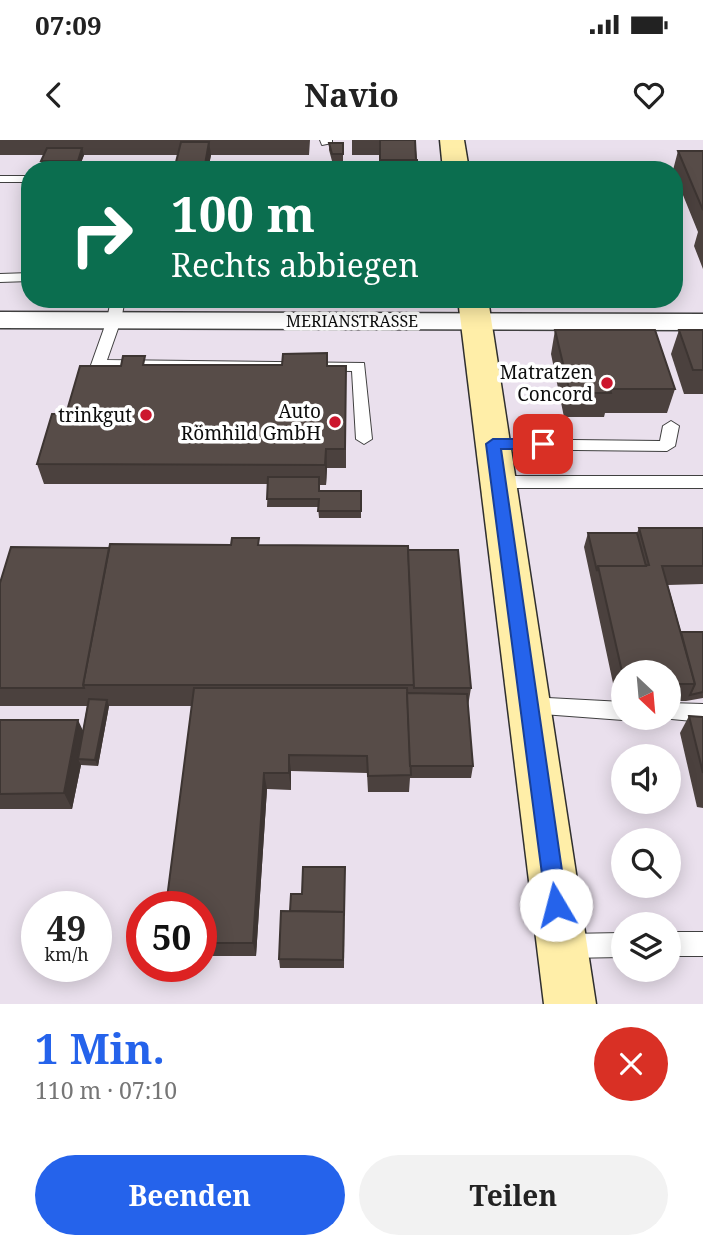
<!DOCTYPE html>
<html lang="de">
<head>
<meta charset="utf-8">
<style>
  body { margin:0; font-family:"Noto Serif",serif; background:#f2f2f2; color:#222; height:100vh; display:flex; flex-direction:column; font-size:26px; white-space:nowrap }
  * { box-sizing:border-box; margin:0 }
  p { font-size:23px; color:#767676 }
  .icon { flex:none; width:38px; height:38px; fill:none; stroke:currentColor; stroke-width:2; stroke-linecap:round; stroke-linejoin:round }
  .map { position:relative; height:864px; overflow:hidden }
  .panel { display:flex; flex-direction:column; background:#fff; flex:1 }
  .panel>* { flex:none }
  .hud { position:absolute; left:21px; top:21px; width:662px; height:147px; border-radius:28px; box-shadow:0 4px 18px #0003; background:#0b6e4f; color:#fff; overflow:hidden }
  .needle { width:46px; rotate:154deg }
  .tools { position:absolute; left:611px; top:520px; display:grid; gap:14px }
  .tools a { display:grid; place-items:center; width:70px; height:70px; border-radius:50%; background:#fff; box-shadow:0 4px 18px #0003; font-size:35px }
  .speed { position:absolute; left:21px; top:751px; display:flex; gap:14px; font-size:35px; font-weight:700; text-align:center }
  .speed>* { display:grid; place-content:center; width:91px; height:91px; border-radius:50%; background:#fff; box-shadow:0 4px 18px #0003; line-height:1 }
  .speed small { font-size:18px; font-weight:400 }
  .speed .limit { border:10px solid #d22; background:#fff; color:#111 }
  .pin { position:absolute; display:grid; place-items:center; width:60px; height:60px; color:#fff; margin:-30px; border-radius:14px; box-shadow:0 4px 10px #0006 }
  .me { position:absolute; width:77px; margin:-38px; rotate:352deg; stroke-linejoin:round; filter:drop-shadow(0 0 5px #0008) }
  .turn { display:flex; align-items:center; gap:24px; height:147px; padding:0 35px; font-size:32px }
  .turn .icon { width:91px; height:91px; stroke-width:2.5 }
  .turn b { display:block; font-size:49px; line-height:60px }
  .round { display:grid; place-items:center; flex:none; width:74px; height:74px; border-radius:37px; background:#f2f2f2 }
  .head { display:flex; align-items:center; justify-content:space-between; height:119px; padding:0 35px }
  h1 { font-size:42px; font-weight:700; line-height:52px; color:#2563eb }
  .button { display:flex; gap:14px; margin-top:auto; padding:14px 35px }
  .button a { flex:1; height:80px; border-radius:42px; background:#2563eb; color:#fff; font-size:28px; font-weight:700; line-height:80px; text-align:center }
  .button a+a { background:#f2f2f2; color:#222 }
  .status { display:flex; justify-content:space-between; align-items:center; height:49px; padding:0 35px; background:#fff; direction:ltr }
  .status svg { height:19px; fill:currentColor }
  header { display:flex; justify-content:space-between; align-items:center; height:91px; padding:0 35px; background:#fff; font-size:32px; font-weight:700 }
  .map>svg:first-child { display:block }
</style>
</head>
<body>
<div class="status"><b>07:09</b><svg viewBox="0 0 49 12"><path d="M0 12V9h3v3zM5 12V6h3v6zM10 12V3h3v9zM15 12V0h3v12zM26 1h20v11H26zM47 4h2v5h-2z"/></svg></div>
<header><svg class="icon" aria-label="back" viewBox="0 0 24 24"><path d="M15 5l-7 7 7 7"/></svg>Navio<svg class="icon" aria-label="heart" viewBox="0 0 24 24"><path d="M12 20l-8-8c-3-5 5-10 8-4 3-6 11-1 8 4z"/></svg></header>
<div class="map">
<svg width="703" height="864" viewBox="0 0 703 864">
  <rect width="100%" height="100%" fill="#fffaed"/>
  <path fill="#eae0ed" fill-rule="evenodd" d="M0,0H703V864H0ZM30,30H674V159H30ZM623,532H668V578H623ZM623,616H668V662H623ZM623,700H668V746H623ZM37,766H96V826H37ZM142,766H201V826H142ZM623,784H668V830H623Z"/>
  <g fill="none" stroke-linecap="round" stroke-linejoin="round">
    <defs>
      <g id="service">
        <path d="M320,0H332V3L322,5Z"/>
        <rect x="0" y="36" width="30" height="6"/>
        <path d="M30,133V141L0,142V134Z"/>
        <path d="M111,159H125L121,180L107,220L364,223L372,299L364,304L356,299L352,231L93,228L91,225L107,180Z"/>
        <path d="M671,281L679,286L675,306L667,311L493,309L485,304L493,299L660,301L663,286Z"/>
        <path d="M499,336H703V348H499L491,342Z"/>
        <path d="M529,557L623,562V578H629L623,580L529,573L522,571L519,565L522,559Z"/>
        <path d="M668,563L703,564V582L661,578H668Z"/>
        <rect x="668" y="792" width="35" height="24"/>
        <path d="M623,793V817L565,818L557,814L553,806L557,798L565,794Z"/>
      </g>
      <path id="minor" d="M0,172L703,174V190L0,188Z"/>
      <g id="secondary">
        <path d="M440,0H464L469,30H443Z"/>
        <path d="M458,159H488L596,864H544Z"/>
      </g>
    </defs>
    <use href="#service" stroke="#404040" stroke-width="2"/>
    <use href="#minor" stroke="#404040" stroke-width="3"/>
    <use href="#secondary" stroke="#2f2f2f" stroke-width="3"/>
    <use href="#service" fill="#fff" fill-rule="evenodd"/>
    <use href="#minor" fill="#fff" fill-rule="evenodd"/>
    <use href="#secondary" fill="#ffeea8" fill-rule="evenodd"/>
  </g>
  <g fill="#4b413e">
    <path d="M0,0H310L309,15H211L209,25L219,26L220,30H174L178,15H84L79,28H43L41,21L44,15H0Z"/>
    <path d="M352,0H415L418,30H379V15H352Z"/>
    <path d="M329,3H343V21H332L329,10Z"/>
    <path d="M678,11H703V129L694,106L698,92L674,33V30H673Z"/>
    <path d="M555,190L675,249L667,273H605L604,277H564L551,214Z"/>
    <path d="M679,190H703V254H684L671,214Z"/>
    <path d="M147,225L346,226V328H327L326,345H319V351H361V378H319L318,367H267L268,344H44L37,324L66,274L121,226Z"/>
    <path d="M639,388H703V444L668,445L681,492H703V558L686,561H668V532H623V561L617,562L584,407L588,393H637Z"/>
    <path d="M259,398V405L408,410L471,548L468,566L473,626L471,638H410L409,652H368L367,633L291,631V650L267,649L256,816H201V766L192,566H109L98,626L81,625L72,669H0V580L83,590L87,566H0V443L109,408L231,405Z"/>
    <path d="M689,576L703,577V668L697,667L680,593Z"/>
    <path d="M345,727L344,828H280L279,819L290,771L302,754Z"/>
  </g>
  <g fill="#3d3532">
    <path d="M209,2L211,15L208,30H204Z"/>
    <path d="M82,8L84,15L79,28L78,21Z"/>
    <path d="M326,309L327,328L326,345L325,325Z"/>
    <path d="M107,560L109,566L98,626L95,620Z"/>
    <path d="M78,580L86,597L78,619L81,625L72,669L64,653Z"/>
    <path d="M289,615L291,631V650L289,633Z"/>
    <path d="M264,633L267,649L256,816L253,803Z"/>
  </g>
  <g fill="#574c48" stroke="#3d3532" stroke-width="2">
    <path d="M380,0H415L416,20H381L380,25Z"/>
    <path d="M181,2H209L204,30H174Z"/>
    <path d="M329,3H343V14H332Z"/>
    <path d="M47,8H82L78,21H41Z"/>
    <path d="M678,11H703V70Z"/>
    <path d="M381,20H417L418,30H381Z"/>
    <path d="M206,25L219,26V30H206Z"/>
    <path d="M555,190H655L675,249H610L611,253H570Z"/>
    <path d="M679,190H703V230H693Z"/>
    <path d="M327,213V226H346L345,309H326L325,325L37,324L52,274H66L80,226H121L123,216H145L143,225H282L283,214Z"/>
    <path d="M268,337H319V351H361V371H318L319,359H267Z"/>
    <path d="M639,388H703V426H662L695,544H668V532H623V536L598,426L649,425Z"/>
    <path d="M588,393H637L646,426H598L597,431Z"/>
    <path d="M232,398H259L258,405L408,406L415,545H83L110,404L231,405Z"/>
    <path d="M11,407L109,408L83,545L84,548H0V443Z"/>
    <path d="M408,410H458L471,548H414Z"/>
    <path d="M681,492H703V552L690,555L695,544Z"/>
    <path d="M194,548H407L411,635L368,636L367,616L289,615V633H264L253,803H201V766H166Z"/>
    <path d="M407,553L467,554L473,626H410Z"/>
    <path d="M89,559L107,560L95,620L78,619Z"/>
    <path d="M689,576L703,577V633Z"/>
    <path d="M0,580H78L64,653L0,654Z"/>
    <path d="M303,727H345L344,776V772L290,771L291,754H302Z"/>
    <path d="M281,771L344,772L343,820L279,819Z"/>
  </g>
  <path fill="#2563eb" stroke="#184099" stroke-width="2" d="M493,299H543L550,304L543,309H501L567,765L564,772L556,775L549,772L546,765L486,304Z"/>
  <g fill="#cc162d" stroke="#fff" stroke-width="2.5">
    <circle cx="607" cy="243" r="7"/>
    <circle cx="146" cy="275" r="7"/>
    <circle cx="335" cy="282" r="7"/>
  </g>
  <g text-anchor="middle" stroke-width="7" stroke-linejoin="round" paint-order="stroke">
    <g font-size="16" fill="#0d0d0d" stroke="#fff">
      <text x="352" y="187">MERIANSTRASSE</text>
    </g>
    <g font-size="19" fill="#0d0d0d" stroke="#fff" text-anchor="end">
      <text x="593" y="239">Matratzen<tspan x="593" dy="22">Concord</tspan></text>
      <text x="321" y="278">Auto<tspan x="321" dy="22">Römhild GmbH</tspan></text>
      <text x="132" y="282">trinkgut</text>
    </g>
  </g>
</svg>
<div class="tools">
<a><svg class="needle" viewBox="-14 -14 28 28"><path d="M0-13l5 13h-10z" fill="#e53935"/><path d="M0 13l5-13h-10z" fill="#767676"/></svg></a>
<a><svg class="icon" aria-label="sound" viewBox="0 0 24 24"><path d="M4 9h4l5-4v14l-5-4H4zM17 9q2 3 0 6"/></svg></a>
<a><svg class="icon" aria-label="search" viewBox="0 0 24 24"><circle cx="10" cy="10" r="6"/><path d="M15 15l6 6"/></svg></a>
<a><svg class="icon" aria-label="layers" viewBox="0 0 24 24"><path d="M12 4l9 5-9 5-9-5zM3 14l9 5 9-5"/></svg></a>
</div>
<div class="speed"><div>49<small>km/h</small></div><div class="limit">50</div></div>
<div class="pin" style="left:543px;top:304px;background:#d93025"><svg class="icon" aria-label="arrive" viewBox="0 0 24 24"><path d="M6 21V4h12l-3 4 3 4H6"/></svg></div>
<svg class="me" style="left:556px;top:765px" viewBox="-20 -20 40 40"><circle r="19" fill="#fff"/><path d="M0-13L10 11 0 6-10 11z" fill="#2563eb"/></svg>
<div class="hud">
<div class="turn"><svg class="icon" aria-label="right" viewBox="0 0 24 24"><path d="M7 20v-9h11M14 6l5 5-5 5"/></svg><div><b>100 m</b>Rechts abbiegen</div></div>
</div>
</div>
<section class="panel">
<div class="head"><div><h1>1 Min.</h1><p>110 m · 07:10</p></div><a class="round" style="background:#d93025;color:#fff"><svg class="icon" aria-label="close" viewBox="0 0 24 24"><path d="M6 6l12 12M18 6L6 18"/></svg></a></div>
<div class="button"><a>Beenden</a><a>Teilen</a></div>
</section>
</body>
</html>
